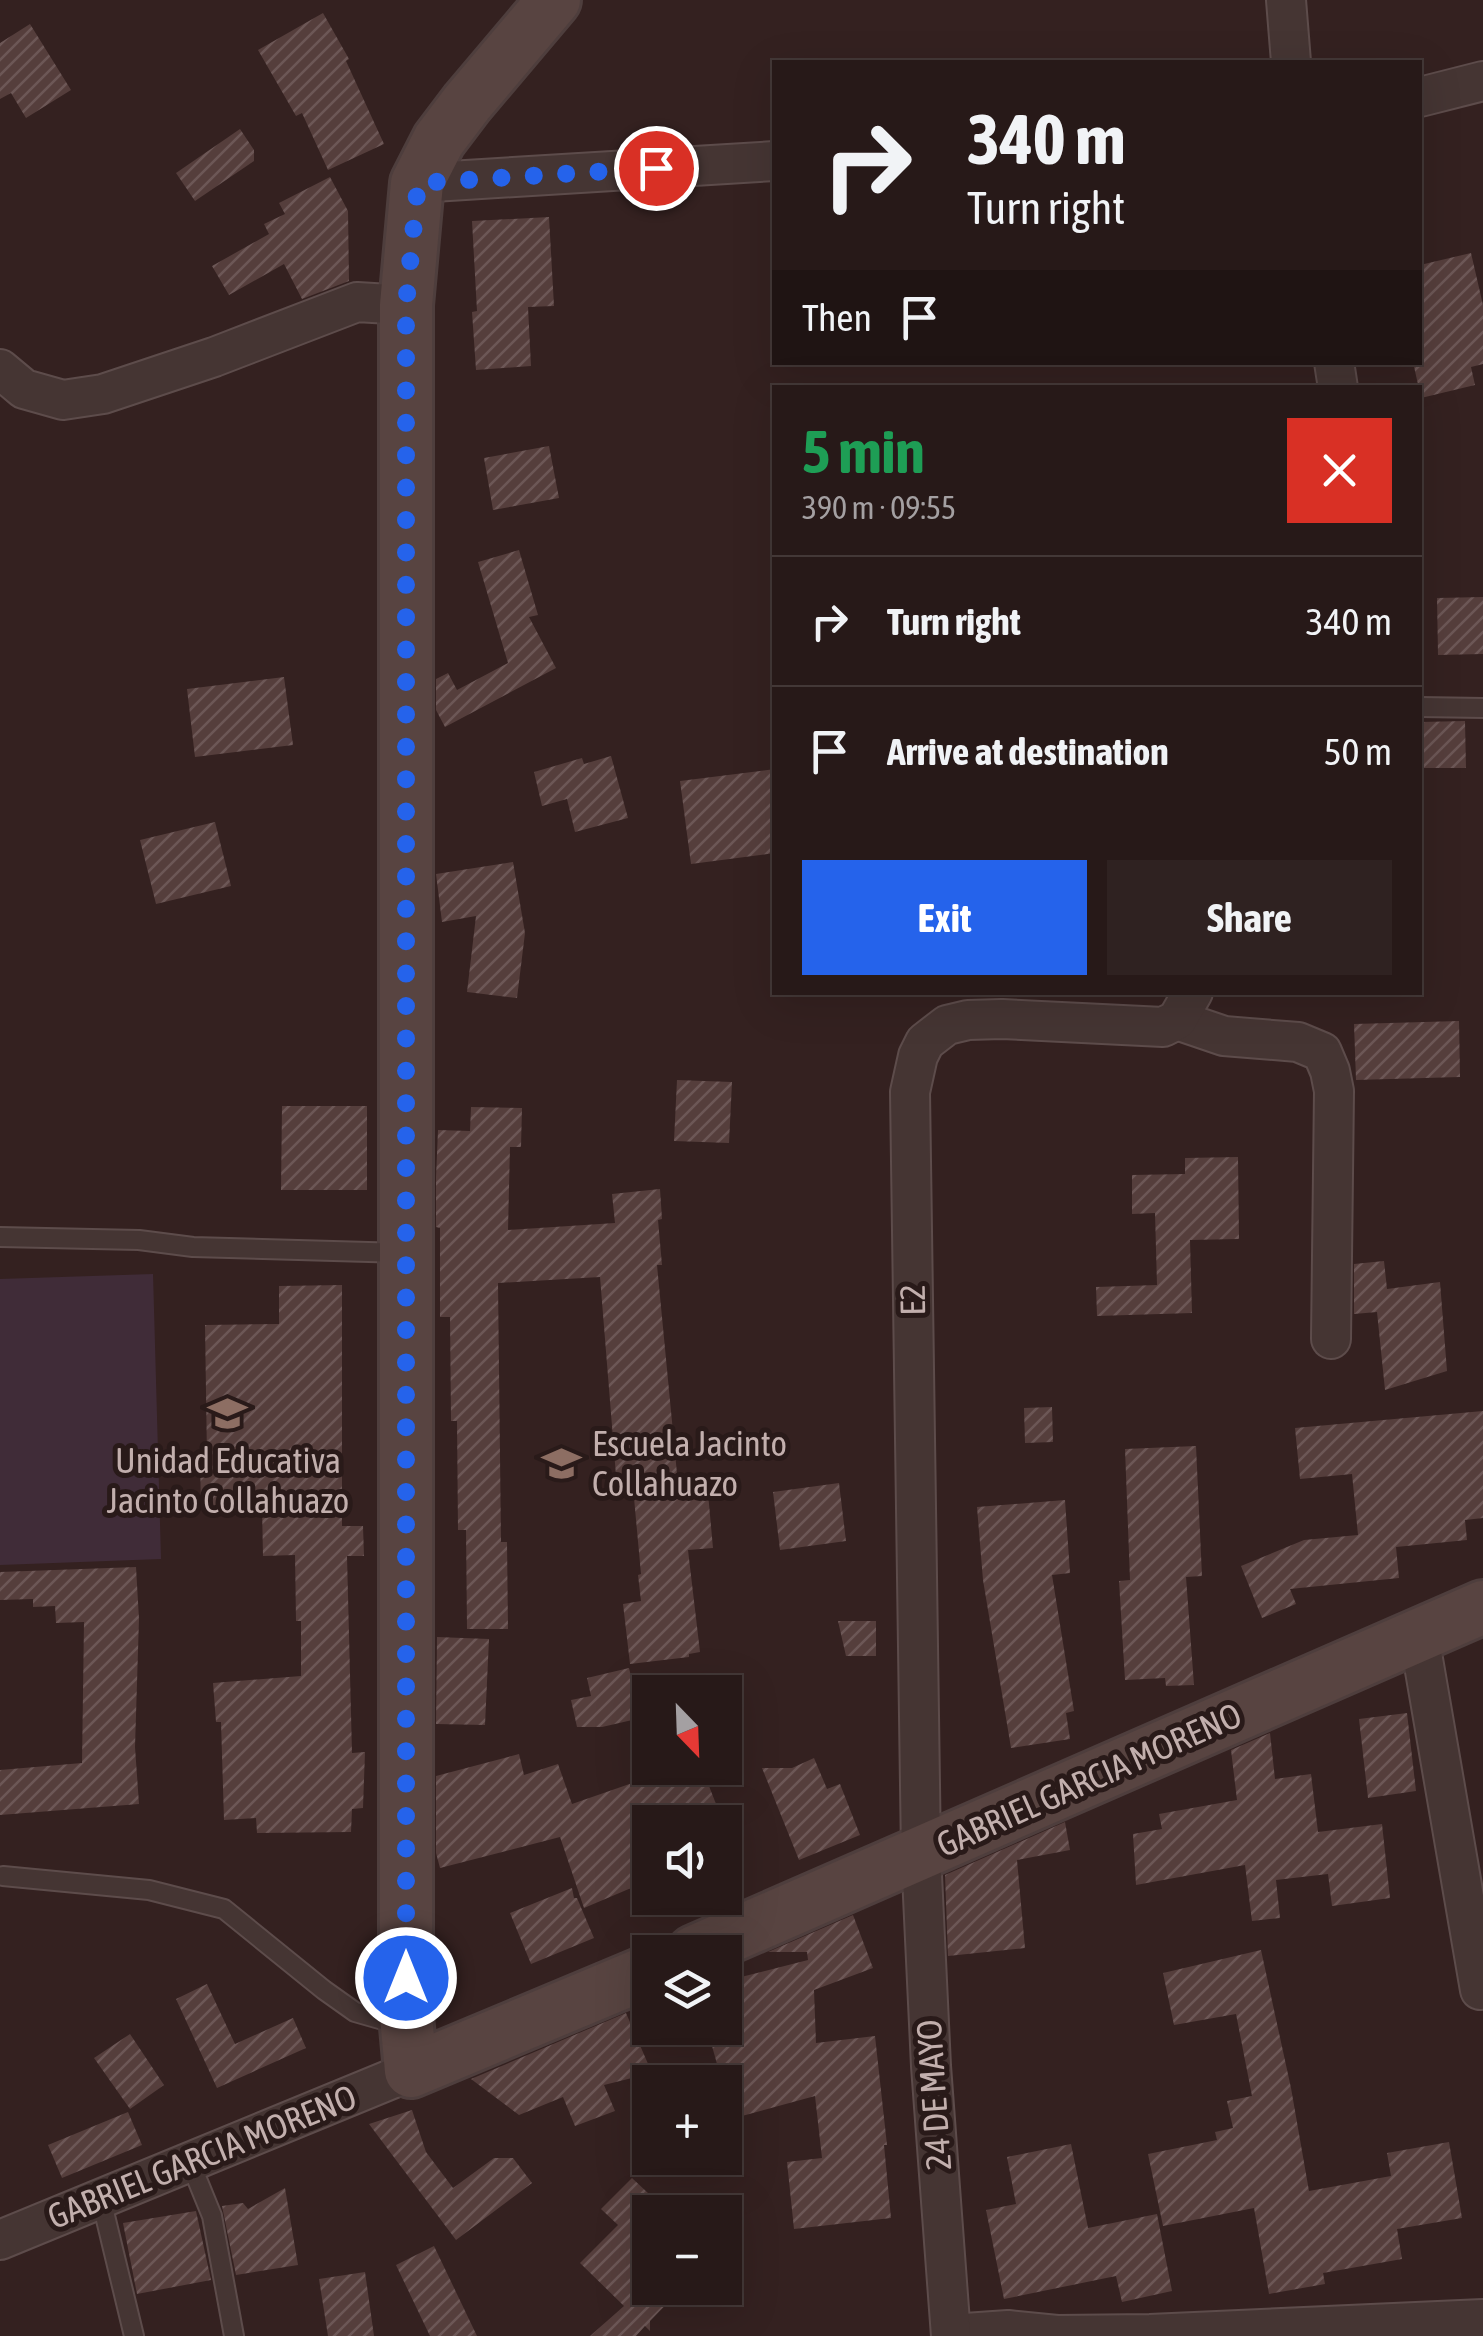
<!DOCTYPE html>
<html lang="en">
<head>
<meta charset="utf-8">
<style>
  body { margin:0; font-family:"Asap Condensed",sans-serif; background:#2f2221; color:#f1f3f6; height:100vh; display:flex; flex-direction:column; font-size:38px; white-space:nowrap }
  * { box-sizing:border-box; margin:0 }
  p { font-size:32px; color:#a4a0a2 }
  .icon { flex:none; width:55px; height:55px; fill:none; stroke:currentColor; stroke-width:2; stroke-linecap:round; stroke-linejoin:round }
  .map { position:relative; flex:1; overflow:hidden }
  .details { position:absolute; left:772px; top:385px; width:650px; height:610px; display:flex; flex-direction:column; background:#271918; border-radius:0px; box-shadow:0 10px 40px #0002,0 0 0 2px #433837 }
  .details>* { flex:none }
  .guide { position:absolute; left:772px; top:60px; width:650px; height:305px; border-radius:0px; box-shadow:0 10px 40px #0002,0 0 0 2px #433837; background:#271918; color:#f1f3f6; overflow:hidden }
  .needle { width:65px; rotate:157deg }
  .fabs { position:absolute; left:632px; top:1675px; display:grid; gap:20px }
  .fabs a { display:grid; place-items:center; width:110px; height:110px; border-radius:0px; background:#271918; box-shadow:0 10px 40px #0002,0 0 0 2px #433837; font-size:50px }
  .pin { position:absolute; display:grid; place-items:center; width:85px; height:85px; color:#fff; margin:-42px; border:5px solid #fff; border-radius:50%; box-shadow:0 2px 10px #0007 }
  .me { position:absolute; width:110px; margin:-55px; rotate:0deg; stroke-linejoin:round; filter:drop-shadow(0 0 8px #0008) }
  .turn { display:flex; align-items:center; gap:35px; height:210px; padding:0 30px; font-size:45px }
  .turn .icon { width:130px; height:130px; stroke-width:2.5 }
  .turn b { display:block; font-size:70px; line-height:85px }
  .then { display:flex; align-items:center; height:95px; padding:0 30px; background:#0003; gap:20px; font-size:38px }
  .round { display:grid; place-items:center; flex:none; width:105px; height:105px; border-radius:0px; background:#2f2221 }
  .summary { display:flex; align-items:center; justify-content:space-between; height:170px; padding:0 30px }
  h1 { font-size:60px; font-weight:700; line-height:75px; color:#1e9e55 }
  .action { display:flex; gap:20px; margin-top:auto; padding:20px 30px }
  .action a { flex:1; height:115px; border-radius:0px; background:#2563eb; color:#fff; font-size:40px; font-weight:700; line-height:115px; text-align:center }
  .action a+a { background:#2f2221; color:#f1f3f6 }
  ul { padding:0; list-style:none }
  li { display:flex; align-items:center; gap:30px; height:130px; padding:0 30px; border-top:2px solid #433837 }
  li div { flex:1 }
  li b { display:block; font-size:38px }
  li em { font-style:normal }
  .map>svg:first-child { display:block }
</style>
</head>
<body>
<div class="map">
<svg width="1483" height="2336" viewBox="0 0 1483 2336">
  <defs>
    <pattern id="building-hatch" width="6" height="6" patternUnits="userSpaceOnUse" patternTransform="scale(2.5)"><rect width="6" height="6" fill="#553e3c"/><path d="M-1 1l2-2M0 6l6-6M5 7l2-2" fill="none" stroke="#6c5756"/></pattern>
  </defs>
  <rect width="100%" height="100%" fill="#342120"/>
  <path fill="#402c38" d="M153,1274L161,1559L0,1565V1279Z"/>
  <g fill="url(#building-hatch)">
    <path d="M323,13L349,59L346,61L384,144L328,170L302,113L296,116L258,50Z"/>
    <path d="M30,24L71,90L26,118L11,93L0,99V43Z"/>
    <path d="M240,129L254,150V161L195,201L176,173Z"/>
    <path d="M330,177L348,211L349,281L302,299L284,264L229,295L212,266L269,234L264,224L285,214L279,203Z"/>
    <path d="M549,217L554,306L528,307L531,366L476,370L472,312L477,311L472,221Z"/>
    <path d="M1471,253L1483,305V364L1471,367L1475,385L1421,398L1413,362H1420V265Z"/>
    <path d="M549,446L559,498L493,510L484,458Z"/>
    <path d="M519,550L538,615L529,617L556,668L445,727L436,710V679L448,673L457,690L508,663L478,562Z"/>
    <path d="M1483,597V654L1438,655L1437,598Z"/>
    <path d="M284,677L293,745L195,757L187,689Z"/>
    <path d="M1465,721L1466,768H1420V722Z"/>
    <path d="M611,756L628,818L575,832L567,799L542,806L534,772L582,758L584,764Z"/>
    <path d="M775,769V853L691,864L680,781Z"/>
    <path d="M215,822L231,886L156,904L140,840Z"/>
    <path d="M513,862L525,933L517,998L467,992L476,916L442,922L436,874Z"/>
    <path d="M1459,1021L1460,1077L1356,1080L1354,1024Z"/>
    <path d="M677,1080L732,1082L729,1143L674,1141Z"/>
    <path d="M282,1106H367V1190H281Z"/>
    <path d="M471,1107L522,1108L521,1147H510L508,1230L615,1223L612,1194L660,1189L662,1219L658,1220L662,1265H657L678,1484L707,1482L713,1548L688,1550L700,1652L689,1654V1657L630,1664L623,1604L641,1601L638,1575L641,1574L633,1487L617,1488L600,1277L498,1283L501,1542H507L508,1629H467L466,1530H458L457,1421H451L450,1317H440V1228L436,1227V1177L438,1130L470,1131Z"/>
    <path d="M1238,1157L1239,1239L1190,1240L1192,1313L1097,1316L1096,1287L1157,1285L1155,1213L1132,1214V1175L1185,1174V1158Z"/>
    <path d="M1384,1261L1387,1289L1440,1282L1447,1371L1385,1390L1377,1312L1354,1314V1264Z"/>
    <path d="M342,1285V1526H363L364,1556H347L352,1753L365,1752L363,1808L352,1809L351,1832L257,1833L256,1818L224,1820L221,1722H216L213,1683L301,1676V1621H296L295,1555L263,1556L262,1508L201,1509L200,1459H207L205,1325L279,1324V1286Z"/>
    <path d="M1052,1407L1053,1442L1025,1443L1024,1408Z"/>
    <path d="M1483,1411V1518L1465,1520L1467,1540L1396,1547L1399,1578L1290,1589L1296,1604L1262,1618L1241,1566L1304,1540L1358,1535L1352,1474L1300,1479L1295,1428Z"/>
    <path d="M1196,1446L1202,1576L1186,1577L1194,1685L1166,1686L1165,1678L1125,1680L1119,1581L1130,1580L1125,1449Z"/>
    <path d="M839,1483L846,1541L780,1550L773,1492Z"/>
    <path d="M1065,1500L1070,1573L1052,1575L1074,1711L1066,1713L1070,1739L1011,1748L983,1580L977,1507Z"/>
    <path d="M136,1567L139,1619L135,1747L139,1804L0,1815V1770L82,1763L84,1622L56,1623L55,1606L33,1607V1599L0,1600V1572Z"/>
    <path d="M838,1621H876V1656H846Z"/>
    <path d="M437,1637L489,1639L485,1725L436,1724Z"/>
    <path d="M629,1668L641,1718L602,1727H577L571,1700L591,1696L587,1678Z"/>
    <path d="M1407,1713L1416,1791L1368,1798L1359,1719Z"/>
    <path d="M1270,1733L1275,1779L1311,1774L1318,1832L1382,1824L1390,1898L1332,1906L1328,1874L1276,1880L1280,1918L1252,1921L1245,1865L1136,1885L1133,1834L1162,1829L1159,1814L1237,1800L1231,1750Z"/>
    <path d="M519,1754L524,1775L558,1764L572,1804L641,1780L636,1768H702L723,1822H650V1880L584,1908L560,1837L440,1868L436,1853V1776Z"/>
    <path d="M814,1758L827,1789L840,1784L860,1835L799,1860L762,1768H792Z"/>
    <path d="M1065,1822L1070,1850L1017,1860L1025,1948L948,1956L945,1875Z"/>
    <path d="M572,1888L574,1898H577L594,1938L531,1964L510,1913Z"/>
    <path d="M853,1915L873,1968L814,1990L816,2043L875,2036L887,2145H884L891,2218L794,2229L787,2162L822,2158L815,2096L742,2116H730L725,2096V2082H722L707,2028H725V1981L808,1960L807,1952H768Z"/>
    <path d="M1261,1950L1291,2088L1309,2191L1391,2176L1387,2153L1449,2142L1462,2218L1397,2229L1402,2259L1323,2273L1325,2284L1269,2294L1254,2208L1163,2226L1148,2154L1217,2140L1215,2132L1233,2128L1227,2101L1252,2096L1236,2014L1174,2025L1163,1973Z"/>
    <path d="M207,1984L235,2044L293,2018L306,2048L217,2088L176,1999Z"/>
    <path d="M626,2013L652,2073L604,2085L615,2111L575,2126L563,2097L519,2115L471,2079Z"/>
    <path d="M130,2034L164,2085L130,2109L94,2058Z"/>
    <path d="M412,2110L426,2152L453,2188L494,2158H513L532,2183L456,2240L369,2124Z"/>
    <path d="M128,2112L142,2145L62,2178L48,2145Z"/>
    <path d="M1071,2144L1088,2228L1157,2214L1172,2291L1122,2302L1116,2276L1004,2299L986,2210L1016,2204L1007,2157Z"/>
    <path d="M632,2178L666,2210L663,2212H650V2288H682L650,2321V2331L645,2326L636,2336H590L624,2306L580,2263L618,2225L601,2209Z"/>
    <path d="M285,2188L298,2265L236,2275L222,2206L243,2203L248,2209Z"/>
    <path d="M196,2211L211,2280L137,2294L123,2223Z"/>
    <path d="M434,2246L477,2336H430L396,2265Z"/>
    <path d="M365,2272L374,2336H328L319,2279Z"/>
  </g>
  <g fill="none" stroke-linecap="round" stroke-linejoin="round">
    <defs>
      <g id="lane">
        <path d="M1420,707L1483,708"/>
        <path d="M0,1237L139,1240L193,1247L404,1253"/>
        <path d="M3,1876L149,1890L224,1909L324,1990L355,2012L383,2020L400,2017"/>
        <path d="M190,2162L212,2216L234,2336"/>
        <path d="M101,2199L134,2336"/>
      </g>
      <g id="street">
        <path d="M1286,0L1291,62"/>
        <path d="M1420,97L1483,81"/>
        <path d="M417,183L775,161"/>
        <path d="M1334,362L1338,388"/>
        <path d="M0,369L24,389L63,400L103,394L214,357L357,302L406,305"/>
        <path d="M1177,1020L1224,1036L1298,1042L1322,1052L1330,1071L1334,1091L1331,1339"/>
        <path d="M1419,1636L1480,1990"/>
        <path d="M0,2240L411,2071"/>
        <path d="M951,2334L1008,2330L1057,2335L1150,2334L1483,2319"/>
        <path d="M951,2336L931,2066L921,1854L910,1092L918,1056L925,1042L947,1025L968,1020L1002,1019L1163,1027L1177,1020L1193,992"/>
      </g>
      <g id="secondary">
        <path d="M554,0L467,103L439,140L417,183L406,305V2016L411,2071L650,1971"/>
        <path d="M694,1952L1483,1607"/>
      </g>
    </defs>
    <use href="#lane" stroke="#5d4c4b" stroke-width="22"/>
    <use href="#street" stroke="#5d4c4b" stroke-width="42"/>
    <use href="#secondary" stroke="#4e3e3d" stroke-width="58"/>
    <use href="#lane" stroke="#453533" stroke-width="18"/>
    <use href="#street" stroke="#453533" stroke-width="38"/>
    <use href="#secondary" stroke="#584441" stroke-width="52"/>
  </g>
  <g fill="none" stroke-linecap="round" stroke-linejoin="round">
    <path stroke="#2563eb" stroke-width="18" stroke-dasharray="0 32.4" d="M406,1978V305L418,183L656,168"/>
  </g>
  <defs>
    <symbol id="school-bare" viewBox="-9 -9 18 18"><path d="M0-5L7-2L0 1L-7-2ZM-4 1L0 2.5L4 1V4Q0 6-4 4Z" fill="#8d6e63" stroke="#291a19" stroke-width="2.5" paint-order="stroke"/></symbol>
  </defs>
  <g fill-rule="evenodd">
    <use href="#school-bare" x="200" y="1386" width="55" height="55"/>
    <use href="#school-bare" x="534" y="1436" width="55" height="55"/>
  </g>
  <g text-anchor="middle" stroke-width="10" stroke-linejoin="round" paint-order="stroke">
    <g font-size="35" fill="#c2afad" stroke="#291a19">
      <text transform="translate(913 1300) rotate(-91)" y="12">E2</text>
      <text transform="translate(1089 1780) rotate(-24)" y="12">GABRIEL GARCIA MORENO</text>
      <text transform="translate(934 2095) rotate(-94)" y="12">24 DE MAYO</text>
      <text transform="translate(202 2157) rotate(-22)" y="12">GABRIEL GARCIA MORENO</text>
    </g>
    <g font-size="35" fill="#c2afad" stroke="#291a19" text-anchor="start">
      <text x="592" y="1456">Escuela Jacinto<tspan x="592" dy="40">Collahuazo</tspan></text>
      <text x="228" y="1473" text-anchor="middle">Unidad Educativa<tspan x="228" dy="40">Jacinto Collahuazo</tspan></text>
    </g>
  </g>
</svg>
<div class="fabs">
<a><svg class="needle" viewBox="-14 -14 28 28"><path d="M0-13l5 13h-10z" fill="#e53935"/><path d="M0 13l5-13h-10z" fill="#a4a0a2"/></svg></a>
<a><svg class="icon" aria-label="sound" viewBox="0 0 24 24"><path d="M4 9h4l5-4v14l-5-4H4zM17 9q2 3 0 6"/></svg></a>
<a><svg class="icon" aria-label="layers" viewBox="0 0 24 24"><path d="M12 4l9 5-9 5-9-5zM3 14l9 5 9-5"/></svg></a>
<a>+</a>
<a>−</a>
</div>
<div class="pin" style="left:656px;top:168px;background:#d93025"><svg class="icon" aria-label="arrive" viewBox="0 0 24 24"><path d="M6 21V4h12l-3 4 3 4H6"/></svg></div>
<svg class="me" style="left:406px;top:1978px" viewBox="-20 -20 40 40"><circle r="17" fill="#2563eb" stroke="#fff" stroke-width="3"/><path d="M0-11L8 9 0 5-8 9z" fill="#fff"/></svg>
<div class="guide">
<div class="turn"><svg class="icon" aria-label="right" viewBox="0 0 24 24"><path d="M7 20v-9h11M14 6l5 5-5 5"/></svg><div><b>340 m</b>Turn right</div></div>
<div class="then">Then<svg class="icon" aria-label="arrive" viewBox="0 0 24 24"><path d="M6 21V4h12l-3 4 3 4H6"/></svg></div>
</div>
<section class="details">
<div class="summary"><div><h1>5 min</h1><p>390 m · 09:55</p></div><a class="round" style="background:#d93025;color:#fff"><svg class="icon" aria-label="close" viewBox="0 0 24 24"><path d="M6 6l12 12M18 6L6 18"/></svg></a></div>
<ul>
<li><svg class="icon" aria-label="right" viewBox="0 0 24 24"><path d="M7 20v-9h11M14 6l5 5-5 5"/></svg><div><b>Turn right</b></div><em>340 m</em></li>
<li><svg class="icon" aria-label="arrive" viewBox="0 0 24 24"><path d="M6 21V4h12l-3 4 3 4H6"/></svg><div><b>Arrive at destination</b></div><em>50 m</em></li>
</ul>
<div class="action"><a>Exit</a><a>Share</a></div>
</section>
</div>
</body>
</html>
